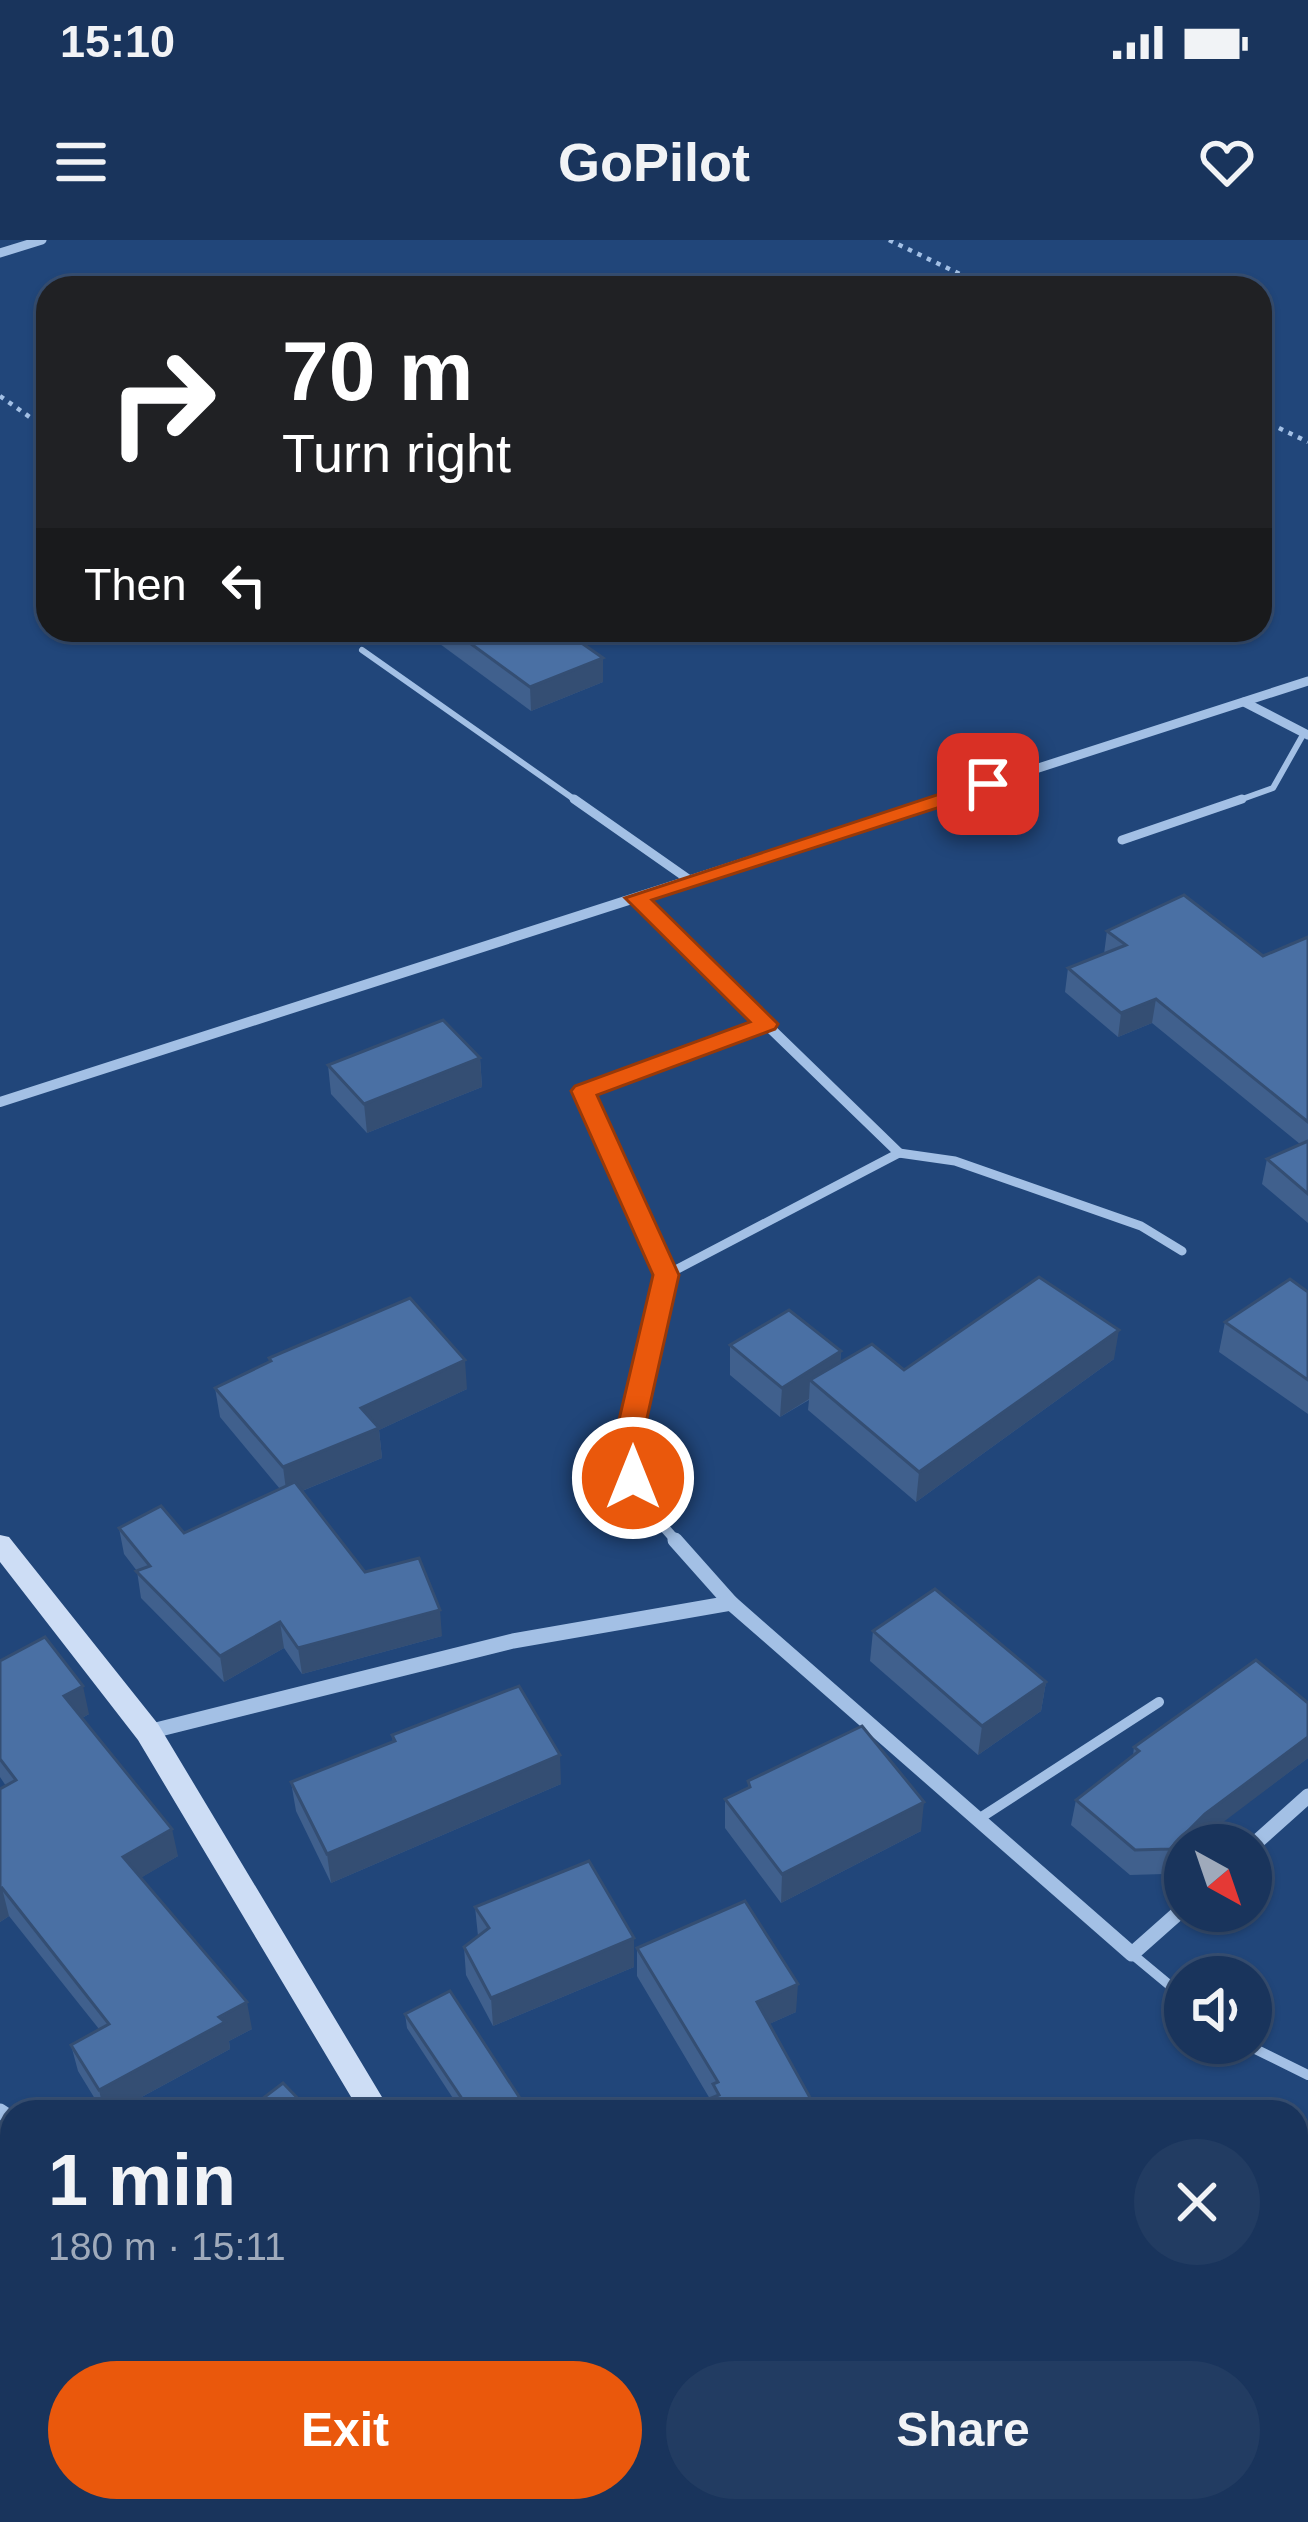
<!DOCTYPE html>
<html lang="en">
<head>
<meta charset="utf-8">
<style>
  body { margin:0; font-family:Arial,sans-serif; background:#223c62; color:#f1f3f6; height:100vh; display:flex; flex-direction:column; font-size:45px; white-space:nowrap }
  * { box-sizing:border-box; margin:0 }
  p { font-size:39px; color:#9faabb }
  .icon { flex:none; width:66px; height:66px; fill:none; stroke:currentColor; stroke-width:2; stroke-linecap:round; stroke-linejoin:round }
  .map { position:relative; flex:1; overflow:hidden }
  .details { position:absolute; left:0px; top:1860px; width:1308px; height:423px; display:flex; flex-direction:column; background:#19345c; border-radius:36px 36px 0 0; box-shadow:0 3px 9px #0004,0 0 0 3px #374f72 }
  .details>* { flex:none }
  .guide { position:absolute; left:36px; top:36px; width:1236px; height:366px; border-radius:36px; box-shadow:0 3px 9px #0004,0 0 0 3px #374f72; background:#202124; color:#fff; overflow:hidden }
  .needle { width:78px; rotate:140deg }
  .buttons { position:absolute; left:1164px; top:1584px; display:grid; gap:24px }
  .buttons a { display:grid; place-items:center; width:108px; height:108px; border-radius:50%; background:#19345c; box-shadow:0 3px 9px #0004,0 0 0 3px #374f72; font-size:60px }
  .pin { position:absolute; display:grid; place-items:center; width:102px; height:102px; color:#fff; margin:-51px; border-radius:24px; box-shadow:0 6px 18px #0006 }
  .me { position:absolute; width:132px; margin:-66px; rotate:0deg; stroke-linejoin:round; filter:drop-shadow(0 0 9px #0008) }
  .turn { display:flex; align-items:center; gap:42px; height:252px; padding:0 48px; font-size:54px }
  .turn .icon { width:156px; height:156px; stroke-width:2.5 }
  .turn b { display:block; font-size:84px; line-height:102px }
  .then { display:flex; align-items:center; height:114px; padding:0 48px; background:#0003; gap:24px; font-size:45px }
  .round { display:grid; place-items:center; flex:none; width:126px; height:126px; border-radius:63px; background:#223c62 }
  .overview { display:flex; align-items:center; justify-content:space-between; height:204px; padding:0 48px }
  h1 { font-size:72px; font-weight:600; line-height:90px }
  .primary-button { display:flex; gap:24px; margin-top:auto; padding:24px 48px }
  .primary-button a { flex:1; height:138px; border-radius:72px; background:#ea580c; color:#fff; font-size:48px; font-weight:600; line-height:138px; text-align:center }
  .primary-button a+a { background:#223c62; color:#f1f3f6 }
  .status { display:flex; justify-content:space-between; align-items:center; height:84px; padding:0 60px; background:#19345c; direction:ltr }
  .status svg { height:33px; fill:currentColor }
  header { display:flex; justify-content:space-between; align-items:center; height:156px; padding:0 48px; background:#19345c; font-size:54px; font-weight:600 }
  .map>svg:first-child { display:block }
</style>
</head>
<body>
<div class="status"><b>15:10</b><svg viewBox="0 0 49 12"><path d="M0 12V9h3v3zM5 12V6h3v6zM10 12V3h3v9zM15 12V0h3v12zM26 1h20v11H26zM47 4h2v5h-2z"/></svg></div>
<header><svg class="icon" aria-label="menu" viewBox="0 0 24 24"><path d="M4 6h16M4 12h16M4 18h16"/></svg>GoPilot<svg class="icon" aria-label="heart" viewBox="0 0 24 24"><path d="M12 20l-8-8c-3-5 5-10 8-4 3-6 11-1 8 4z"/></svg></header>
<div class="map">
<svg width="1308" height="2282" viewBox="0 0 1308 2282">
  <rect width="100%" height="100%" fill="#21467a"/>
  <path fill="#346098" d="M0,2134L12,2136V2271H462L494,2282H0Z"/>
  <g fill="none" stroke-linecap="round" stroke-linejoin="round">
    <g stroke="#a3c0e5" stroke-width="4.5" stroke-dasharray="4.5 6" stroke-linecap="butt">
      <path d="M889,0L989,48"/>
      <path d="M0,156L48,190"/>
      <path d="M1260,179L1308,202"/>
    </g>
    <g stroke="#a3c0e5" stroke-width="6">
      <path d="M362,410L578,562"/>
      <path d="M1234,562L1273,548L1304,493"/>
    </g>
    <g stroke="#a3c0e5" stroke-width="9">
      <path d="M574,559L691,641"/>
      <path d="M1122,600L1242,559"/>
      <path d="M666,1035L899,913L955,921L1141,986L1182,1011"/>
    </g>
    <g stroke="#a3c0e5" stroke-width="10">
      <path d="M977,1580L1159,1462"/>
      <path d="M1132,1714L1185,1758"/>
      <path d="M1243,1803L1308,1835"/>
    </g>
    <g stroke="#a3c0e5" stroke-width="9">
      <path d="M0,13L42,0"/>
      <path d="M1244,462L1308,495"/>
      <path d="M933,562L1308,441"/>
    </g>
    <g stroke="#a3c0e5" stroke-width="10">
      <path d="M636,658L899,913"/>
      <path d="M0,862L943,559"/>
      <path d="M678,1303L641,1261L625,1215L666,1035L583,851L766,784"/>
    </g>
    <g stroke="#a3c0e5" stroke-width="15">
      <path d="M675,1300L731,1363L1132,1714L1185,1667"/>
      <path d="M148,1492L513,1401L731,1363"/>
      <path d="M1251,1607L1308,1556"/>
      <path d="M0,1871L12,1879"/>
    </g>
    <g fill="#cdddf5" fill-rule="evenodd">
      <path d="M0,1295L9,1297L158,1484L391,1872H360L138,1500L0,1322Z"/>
      <path d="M1296,2137L1308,2138V2170L1296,2169Z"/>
    </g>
  </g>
  <g fill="#40608d">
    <path d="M424,390H563L603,442L531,471L425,393Z"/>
    <path d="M1107,691L1263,716L1308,697V983L1262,944L1267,919L1300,904L1152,783L1118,797L1065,752L1068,728L1104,714Z"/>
    <path d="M480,818L482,847L367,893L331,854L328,825Z"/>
    <path d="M1308,1052V1174L1219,1112L1225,1082Z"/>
    <path d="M730,1105L841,1111L840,1123L904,1130L1114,1119L916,1262L808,1170L809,1160L780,1177L730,1135Z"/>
    <path d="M269,1118L467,1149L379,1190L382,1218L302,1251L365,1332L442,1396L302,1434L284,1408L224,1442L141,1358L137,1331L124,1314L119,1288L184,1293L280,1249L220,1177L215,1148L269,1122Z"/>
    <path d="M873,1391L1046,1442L1041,1471L978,1515L870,1421Z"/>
    <path d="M0,1421L89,1474L82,1478L178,1616L140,1638L252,1789L229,1801L230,1809L114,1872H103L78,1831L71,1805L99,1789L9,1676L0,1682L6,1546L0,1537Z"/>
    <path d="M1308,1463V1518L1199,1599L1185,1605V1613L1164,1634L1130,1635L1071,1585L1076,1560L1133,1516L1134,1507Z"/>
    <path d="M392,1495L561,1544L331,1643L296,1571L291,1542L393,1502Z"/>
    <path d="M748,1541L921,1591L781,1663L725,1588V1559L748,1548Z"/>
    <path d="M475,1667L634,1698V1727L493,1786L466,1735L464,1707L478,1696Z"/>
    <path d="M637,1708L796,1772L769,1784L818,1872L710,1859L637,1736Z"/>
    <path d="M405,1774L529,1872H462L407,1788Z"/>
    <path d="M1150,2271H1296L1308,2282H1153Z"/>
  </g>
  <g fill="#344e73">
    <path d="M603,418V442L531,471L530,447Z"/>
    <path d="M1156,759L1152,783L1118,797L1121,773Z"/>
    <path d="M480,818L482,847L367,893L364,864Z"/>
    <path d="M1119,1090L1114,1119L916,1262L919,1232Z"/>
    <path d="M841,1111L839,1141L810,1140L809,1159L780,1177L782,1148Z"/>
    <path d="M465,1120L467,1149L379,1190L382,1218L287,1257L283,1227L361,1168Z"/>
    <path d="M440,1370L442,1396L302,1434L298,1408Z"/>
    <path d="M280,1382L284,1408L224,1442L220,1416Z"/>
    <path d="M1046,1442L1041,1471L978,1515L982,1486Z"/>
    <path d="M83,1446L89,1474L71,1484L64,1456Z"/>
    <path d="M1308,1497V1518L1193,1605H1185V1613L1164,1634L1170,1609L1205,1574Z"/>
    <path d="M560,1515L561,1544L331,1643L327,1614Z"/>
    <path d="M924,1562L921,1591L781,1663L782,1634Z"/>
    <path d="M172,1589L178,1616L129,1645L123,1617Z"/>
    <path d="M2,1648L9,1676L0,1682V1649Z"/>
    <path d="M634,1698V1727L493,1786L491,1758Z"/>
    <path d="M798,1744L796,1772L756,1790L757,1762Z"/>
    <path d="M247,1762L252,1789L229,1801L230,1809L114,1872H104L99,1850Z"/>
  </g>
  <g fill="#4a70a4" stroke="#344e73" stroke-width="3">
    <path d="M452,390H563L603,418L530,447Z"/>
    <path d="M1184,655L1263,716L1308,697V882L1156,759L1121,773L1068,728L1126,705L1107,691Z"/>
    <path d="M443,780L480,818L364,864L328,825Z"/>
    <path d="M1308,901V954L1267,919Z"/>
    <path d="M1039,1037L1119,1090L919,1232L810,1140L872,1104L904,1130Z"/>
    <path d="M1290,1039L1308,1052V1140L1225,1082Z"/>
    <path d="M410,1058L465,1120L361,1168L379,1188L283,1227L215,1148L271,1121L269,1118Z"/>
    <path d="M789,1070L841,1111L782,1148L730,1105Z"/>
    <path d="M295,1242L365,1332L419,1318L440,1370L298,1408L280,1382L220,1416L136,1331L150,1326L119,1288L161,1266L184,1293Z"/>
    <path d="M935,1349L1046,1442L982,1486L873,1391Z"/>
    <path d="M45,1397L83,1446L64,1456L172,1589L123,1617L247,1762L219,1777L225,1782L99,1850L71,1805L109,1784L2,1648L0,1649V1549L16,1540L0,1519V1421Z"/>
    <path d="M1256,1420L1308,1463V1497L1205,1574L1170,1609L1135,1610L1076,1560L1139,1511L1134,1507Z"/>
    <path d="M519,1446L560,1515L327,1614L291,1542L395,1501L392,1495Z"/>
    <path d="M862,1486L924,1562L782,1634L725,1559L750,1547L748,1541Z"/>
    <path d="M589,1621L634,1698L491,1758L464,1707L489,1688L475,1667Z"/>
    <path d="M745,1661L798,1744L757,1762L818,1872H677L719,1855L713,1844L718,1842L637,1708Z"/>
    <path d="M450,1751L529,1872H471L405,1774Z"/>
    <path d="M283,1843L311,1872H245Z"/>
    <path d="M1308,2209V2282H1168L1164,2271H1296V2211Z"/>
    <path d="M902,2271H1105L1104,2282H900Z"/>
  </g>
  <path fill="#ea580c" stroke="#983908" stroke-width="3" d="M988,538L996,540V549L652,660L778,784L775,789L597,855L679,1035L639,1214L647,1238L643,1245H623L611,1214L653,1035L571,851L575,846L750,782L625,658Z"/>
</svg>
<div class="buttons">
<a><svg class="needle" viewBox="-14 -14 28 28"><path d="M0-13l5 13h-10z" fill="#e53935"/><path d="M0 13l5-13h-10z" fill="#9faabb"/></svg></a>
<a><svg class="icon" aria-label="sound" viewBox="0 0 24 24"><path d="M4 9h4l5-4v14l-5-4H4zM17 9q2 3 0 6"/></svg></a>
</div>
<div class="pin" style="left:988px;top:544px;background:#d93025"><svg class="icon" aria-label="arrive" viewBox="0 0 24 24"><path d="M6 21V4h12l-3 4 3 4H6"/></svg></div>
<svg class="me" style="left:633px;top:1238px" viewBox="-20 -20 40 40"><circle r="17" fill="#ea580c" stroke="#fff" stroke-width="3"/><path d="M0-11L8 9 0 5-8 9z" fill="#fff"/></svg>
<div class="guide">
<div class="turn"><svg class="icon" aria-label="right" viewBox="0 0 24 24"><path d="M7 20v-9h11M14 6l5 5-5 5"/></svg><div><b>70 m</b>Turn right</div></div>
<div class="then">Then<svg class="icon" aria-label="left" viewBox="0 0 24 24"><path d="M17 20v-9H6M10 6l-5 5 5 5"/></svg></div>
</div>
<section class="details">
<div class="overview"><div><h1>1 min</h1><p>180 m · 15:11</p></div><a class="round"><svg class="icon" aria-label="close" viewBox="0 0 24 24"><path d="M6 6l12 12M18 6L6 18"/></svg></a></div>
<div class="primary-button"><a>Exit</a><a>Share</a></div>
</section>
</div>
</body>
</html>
